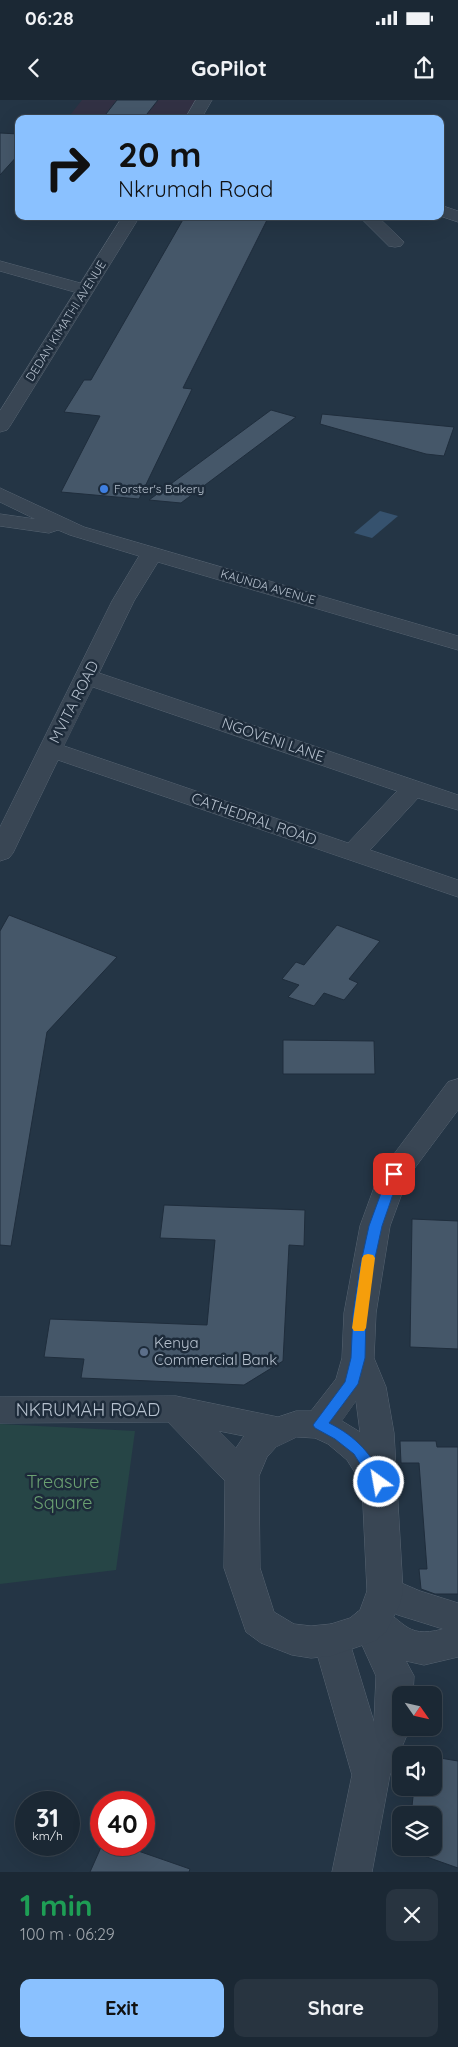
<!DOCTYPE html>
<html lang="en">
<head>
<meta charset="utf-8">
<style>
  body { margin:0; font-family:Quicksand,sans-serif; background:#283440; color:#f1f3f6; height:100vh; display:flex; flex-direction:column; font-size:19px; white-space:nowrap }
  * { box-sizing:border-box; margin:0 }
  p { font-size:16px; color:#a0a6ac }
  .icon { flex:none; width:28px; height:28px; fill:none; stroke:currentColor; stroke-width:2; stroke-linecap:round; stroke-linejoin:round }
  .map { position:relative; height:1772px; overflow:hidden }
  .details { display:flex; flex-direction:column; background:#1b2834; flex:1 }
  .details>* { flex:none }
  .guide { position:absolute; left:15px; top:15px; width:429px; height:105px; border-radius:10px; box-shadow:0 5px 20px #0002,0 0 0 1px #39444f; background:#8ac1ff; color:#111; overflow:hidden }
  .needle { width:32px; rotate:124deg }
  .fabs { position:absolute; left:392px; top:1586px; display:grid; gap:10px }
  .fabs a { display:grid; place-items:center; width:50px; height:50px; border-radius:10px; background:#1b2834; box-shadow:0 5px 20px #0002,0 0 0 1px #39444f; font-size:25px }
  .speed { position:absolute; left:15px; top:1691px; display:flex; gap:10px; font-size:25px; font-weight:700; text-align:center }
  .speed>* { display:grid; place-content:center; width:65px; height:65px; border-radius:50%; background:#1b2834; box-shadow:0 5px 20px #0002,0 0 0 1px #39444f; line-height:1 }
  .speed small { font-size:12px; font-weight:400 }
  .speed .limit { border:8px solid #d22; background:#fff; color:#111 }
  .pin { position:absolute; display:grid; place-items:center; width:42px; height:42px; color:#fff; margin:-21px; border-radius:10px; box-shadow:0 2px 8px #0006 }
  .me { position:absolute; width:55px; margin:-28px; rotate:328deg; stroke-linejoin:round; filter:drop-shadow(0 0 4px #0008) }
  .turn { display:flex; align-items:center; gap:18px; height:105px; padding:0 20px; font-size:22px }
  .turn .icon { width:65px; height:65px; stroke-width:2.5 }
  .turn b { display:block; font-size:35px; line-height:42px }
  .round { display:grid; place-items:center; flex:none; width:52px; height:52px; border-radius:10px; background:#283440 }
  .summary { display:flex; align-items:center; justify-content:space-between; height:85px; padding:0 20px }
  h1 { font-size:30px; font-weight:800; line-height:38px; color:#1e9e55 }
  .cta { display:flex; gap:10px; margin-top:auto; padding:10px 20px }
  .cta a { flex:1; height:58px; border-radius:10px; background:#8ac1ff; color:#111; font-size:20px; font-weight:800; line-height:58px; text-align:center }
  .cta a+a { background:#283440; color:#f1f3f6 }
  .status { display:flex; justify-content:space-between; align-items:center; height:35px; padding:0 25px; background:#1b2834; direction:ltr }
  .status svg { height:14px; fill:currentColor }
  header { display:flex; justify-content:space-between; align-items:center; height:65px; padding:0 20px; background:#1b2834; font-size:22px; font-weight:800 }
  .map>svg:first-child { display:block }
</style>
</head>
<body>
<div class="status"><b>06:28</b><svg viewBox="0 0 49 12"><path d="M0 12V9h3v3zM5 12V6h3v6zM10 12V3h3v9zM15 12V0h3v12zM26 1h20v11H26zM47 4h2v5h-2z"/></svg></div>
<header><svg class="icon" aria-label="back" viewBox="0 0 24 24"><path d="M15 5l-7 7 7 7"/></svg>GoPilot<svg class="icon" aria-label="share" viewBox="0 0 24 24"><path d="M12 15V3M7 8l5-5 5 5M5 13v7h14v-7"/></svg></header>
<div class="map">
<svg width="458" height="1772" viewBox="0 0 458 1772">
  <rect width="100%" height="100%" fill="#243545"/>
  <path fill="#323144" d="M82,0H197L186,19H67Z"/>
  <path fill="#264546" d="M0,1324L135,1331L116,1470L0,1484Z"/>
  <path fill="#36526e" d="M380,411L398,416L372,438L354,433Z"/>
  <g fill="#455769" stroke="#1f2d3c">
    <path d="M117,0H158L143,19H102Z"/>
    <path d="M0,33L19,34V54L0,75Z"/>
    <path d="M185,116H269L183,288L192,289L139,399L61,392L100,316L64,312L84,280H91Z"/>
    <path d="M271,310L296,317L181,403L149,400Z"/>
    <path d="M322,314L454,327L444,356L426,354L320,324Z"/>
    <path d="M9,815L117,857L47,932L11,1146L0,1145V831Z"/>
    <path d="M337,825L380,841L349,879L358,883L344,900L324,893L314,906L288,897L299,885L282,879L296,862L304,865Z"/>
    <path d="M283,940L374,941L375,974H283Z"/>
    <path d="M164,1105L305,1110L304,1146L289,1145L283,1261L244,1285L81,1278L84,1259L44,1257L50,1219L207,1225L215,1140L160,1138Z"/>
    <path d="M412,1119L458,1121V1249L410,1247Z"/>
    <path d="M400,1341H436L437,1347H458V1494H435L421,1489L419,1469H427L419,1363H401Z"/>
    <path d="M434,1657L458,1661V1768L407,1750V1748H434V1715H411L414,1688H434Z"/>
    <path d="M102,1745H121L190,1769L189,1772H90Z"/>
  </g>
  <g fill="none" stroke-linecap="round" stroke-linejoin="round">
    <defs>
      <g id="minor">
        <path d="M440,105L458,111V122L440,116Z"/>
        <path d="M359,116H377L404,142L401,146L395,147L389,146Z"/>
        <path d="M0,161L91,186L94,190L91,194L85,195L0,171Z"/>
        <path d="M0,388L84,427L458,536V550L158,462L134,501L99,573L458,695V710L418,698L370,750L458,780V797L58,660L13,753L9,758L0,761V727L112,501L139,456L70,435L58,430L49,433L0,426V414L35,419L0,402ZM93,587L397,691L348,743L64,646Z"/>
        <path d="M385,1476L420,1491L458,1503V1557L424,1565L406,1561L414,1576L413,1595H401V1628H410L390,1675L372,1772H332L352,1675L313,1540L318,1529L331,1524L344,1529L349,1540L374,1622L376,1576L352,1523L357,1512L373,1506C406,1517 402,1540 443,1529L398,1515L372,1502L367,1491L372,1480Z"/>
      </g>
      <g id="tertiary">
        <path d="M196,0H212L201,19H185Z"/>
        <path d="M123,116H140L10,326L7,330L0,332V311Z"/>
        <path d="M458,979V1010L408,1077L390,1126L376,1213L374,1258L386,1287L394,1333L403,1491L400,1504L386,1532L375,1541L331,1556L311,1558L292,1555L261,1543L246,1532L224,1468L225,1381L168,1322L0,1323V1297L176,1296L278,1317L296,1311H311L336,1279L342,1258L344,1213L360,1126L379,1074L448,982ZM356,1301L360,1332L342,1321ZM219,1331L244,1336L236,1348ZM297,1337L315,1338L328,1344L347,1360L362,1384L367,1491L360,1510L350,1518L331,1524L311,1526L294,1524L274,1512L260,1468L259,1376L267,1357L276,1347Z"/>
      </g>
    </defs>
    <use href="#minor" stroke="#576472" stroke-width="1"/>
    <use href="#tertiary" stroke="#576472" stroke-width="1"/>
    <use href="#minor" fill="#394654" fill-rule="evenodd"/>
    <use href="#tertiary" fill="#394654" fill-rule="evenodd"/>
  </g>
  <path fill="#1a73e8" stroke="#114b97" d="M394,1070L400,1074L382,1126L373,1167L366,1214L365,1258L358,1284L329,1323C357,1337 371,1354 386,1382L384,1386L379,1388L374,1386L354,1354L335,1339L315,1328L313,1325L345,1282L351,1258L353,1214L360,1167L369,1126L388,1074Z"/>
  <path fill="#f59e0b" d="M368,1154L373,1155L375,1158L366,1228L364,1231H354L352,1228L362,1158L364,1155Z"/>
  <circle fill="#3f7fe0" stroke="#1d2b3a" stroke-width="2" cx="104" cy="389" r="5"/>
  <circle fill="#5c6f8a" stroke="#1d2b3a" stroke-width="2" cx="144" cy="1252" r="5"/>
  <g text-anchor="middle" stroke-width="5" stroke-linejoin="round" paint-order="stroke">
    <g font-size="12" fill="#b6c1ce" stroke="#1d2b3a">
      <text transform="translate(66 221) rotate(-58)" y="4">DEDAN KIMATHI AVENUE</text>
      <text transform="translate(268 487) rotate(16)" y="4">KAUNDA AVENUE</text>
    </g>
    <g font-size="12" fill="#b6c1ce" stroke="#1d2b3a" text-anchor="start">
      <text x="114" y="393">Forster's Bakery</text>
    </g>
    <g font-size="15" fill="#b6c1ce" stroke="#1d2b3a">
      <text transform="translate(74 602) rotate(-63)" y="5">MVITA ROAD</text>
      <text transform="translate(273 640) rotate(19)" y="5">NGOVENI LANE</text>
      <text transform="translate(254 719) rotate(19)" y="5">CATHEDRAL ROAD</text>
    </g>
    <g font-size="15" fill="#b6c1ce" stroke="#1d2b3a" text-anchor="start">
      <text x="154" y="1248">Kenya<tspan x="154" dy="17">Commercial Bank</tspan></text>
    </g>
    <g font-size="18" fill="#b6c1ce" stroke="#1d2b3a">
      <text x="88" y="1316">NKRUMAH ROAD</text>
    </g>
    <g font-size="18" fill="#6ba172" stroke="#1d2b3a">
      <text x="63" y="1388">Treasure<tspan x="63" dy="21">Square</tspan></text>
    </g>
  </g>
</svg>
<div class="fabs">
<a><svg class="needle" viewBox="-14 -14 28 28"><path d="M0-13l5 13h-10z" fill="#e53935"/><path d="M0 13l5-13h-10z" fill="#a0a6ac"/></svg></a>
<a><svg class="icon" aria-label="sound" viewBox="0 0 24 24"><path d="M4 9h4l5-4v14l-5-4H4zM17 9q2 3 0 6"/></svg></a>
<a><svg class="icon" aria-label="layers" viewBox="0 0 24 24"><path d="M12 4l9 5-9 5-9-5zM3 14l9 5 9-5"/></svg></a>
</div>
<div class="speed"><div>31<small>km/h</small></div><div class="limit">40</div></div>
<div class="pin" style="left:394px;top:1074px;background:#d93025"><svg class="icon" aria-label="arrive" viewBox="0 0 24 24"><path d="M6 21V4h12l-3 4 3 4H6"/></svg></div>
<svg class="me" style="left:379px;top:1382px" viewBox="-20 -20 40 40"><circle r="17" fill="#1a73e8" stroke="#fff" stroke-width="3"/><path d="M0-11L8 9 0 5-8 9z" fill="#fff"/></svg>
<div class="guide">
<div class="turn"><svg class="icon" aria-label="right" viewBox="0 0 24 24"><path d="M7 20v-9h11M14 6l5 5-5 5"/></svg><div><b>20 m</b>Nkrumah Road</div></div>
</div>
</div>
<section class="details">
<div class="summary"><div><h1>1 min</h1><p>100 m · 06:29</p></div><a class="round"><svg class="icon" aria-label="close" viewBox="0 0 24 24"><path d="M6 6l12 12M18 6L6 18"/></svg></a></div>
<div class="cta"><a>Exit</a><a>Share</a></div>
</section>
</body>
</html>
